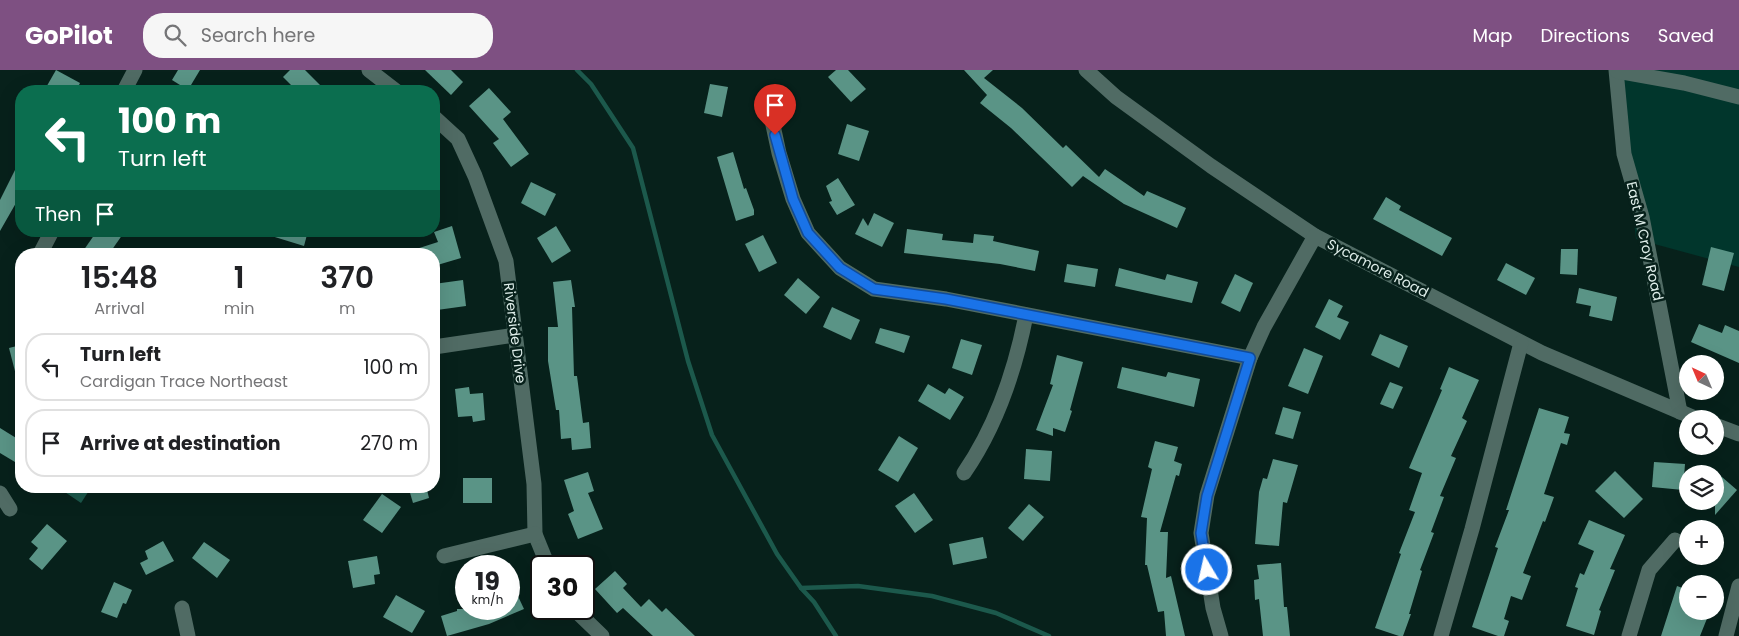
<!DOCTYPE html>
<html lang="en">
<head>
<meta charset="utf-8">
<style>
  body { margin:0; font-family:Poppins,sans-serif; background:#f6f6f6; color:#202124; height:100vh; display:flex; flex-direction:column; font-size:19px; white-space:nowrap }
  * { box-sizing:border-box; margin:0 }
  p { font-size:16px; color:#757577 }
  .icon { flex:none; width:28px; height:28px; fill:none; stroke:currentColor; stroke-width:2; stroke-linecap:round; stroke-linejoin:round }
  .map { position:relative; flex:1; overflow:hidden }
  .details { position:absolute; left:15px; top:178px; width:425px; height:245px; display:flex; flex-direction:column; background:#fff; border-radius:20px; box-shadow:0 5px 20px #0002 }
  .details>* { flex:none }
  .hud { position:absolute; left:15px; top:15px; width:425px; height:152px; border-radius:20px; box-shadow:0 5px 20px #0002; background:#0b6e4f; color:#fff; overflow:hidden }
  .needle { width:32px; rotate:316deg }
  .fabs { position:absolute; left:1679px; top:285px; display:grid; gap:10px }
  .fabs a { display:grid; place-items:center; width:45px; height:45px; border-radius:50%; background:#fff; box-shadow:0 5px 20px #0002; font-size:25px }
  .speed { position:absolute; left:455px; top:485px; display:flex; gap:10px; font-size:25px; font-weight:700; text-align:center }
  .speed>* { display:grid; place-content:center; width:65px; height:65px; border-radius:50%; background:#fff; box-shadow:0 5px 20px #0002; line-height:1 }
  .speed small { font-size:12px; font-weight:400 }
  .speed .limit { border:2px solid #111; border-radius:8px; background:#fff; color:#111 }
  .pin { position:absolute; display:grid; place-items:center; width:42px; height:42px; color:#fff; margin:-51px -21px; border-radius:50% 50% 50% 0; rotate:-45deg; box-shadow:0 0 5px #0007 }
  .pin .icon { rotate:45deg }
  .me { position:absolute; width:55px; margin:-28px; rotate:351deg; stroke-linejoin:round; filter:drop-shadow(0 0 4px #0008) }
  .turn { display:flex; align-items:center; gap:18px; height:105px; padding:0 20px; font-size:22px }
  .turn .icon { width:65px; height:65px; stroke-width:2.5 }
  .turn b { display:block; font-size:35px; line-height:42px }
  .then { display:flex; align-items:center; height:48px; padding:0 20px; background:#0003; gap:10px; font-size:19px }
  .eta { display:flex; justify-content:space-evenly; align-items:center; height:85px; text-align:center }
  .eta b { font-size:30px; font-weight:600; line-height:35px }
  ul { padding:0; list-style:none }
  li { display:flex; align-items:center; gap:15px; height:68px; margin:0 10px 8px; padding:0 10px; border:2px solid #e0e0e0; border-radius:20px }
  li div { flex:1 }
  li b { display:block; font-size:19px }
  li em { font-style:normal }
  header { display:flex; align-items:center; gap:30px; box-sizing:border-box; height:70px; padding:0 25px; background:#7e5082; color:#fff }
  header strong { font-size:24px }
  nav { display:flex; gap:28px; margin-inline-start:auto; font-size:18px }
  .search { width:350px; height:45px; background:#f6f6f6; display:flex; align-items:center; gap:12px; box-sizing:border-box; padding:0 18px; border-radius:20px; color:#757577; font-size:19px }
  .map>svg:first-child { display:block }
</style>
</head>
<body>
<header>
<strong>GoPilot</strong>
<div class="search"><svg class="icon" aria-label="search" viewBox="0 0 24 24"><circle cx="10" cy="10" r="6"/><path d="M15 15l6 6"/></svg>Search here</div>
<nav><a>Map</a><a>Directions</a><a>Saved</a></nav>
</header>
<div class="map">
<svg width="1739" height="566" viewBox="0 0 1739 566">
  <rect width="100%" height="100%" fill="#07211b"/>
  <path fill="#01362c" d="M1616,0H1739V197L1636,169Z"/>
  <path fill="#1c594c" d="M56,416H92L81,433Z"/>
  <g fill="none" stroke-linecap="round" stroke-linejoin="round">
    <g stroke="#1c594c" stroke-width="4.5">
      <path d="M577,0L591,14L633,78L688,291L712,365L777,484L801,518L814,532L836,566"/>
      <path d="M801,518L858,516L932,526L996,543L1049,566"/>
    </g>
  </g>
  <g fill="#5a9486">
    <path d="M56,0L80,13L76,21H44Z"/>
    <path d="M178,0H200L188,20L172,10Z"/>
    <path d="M290,0H305L320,15L313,21H297L283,7Z"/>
    <path d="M425,0H451L463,12L451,25Z"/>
    <path d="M836,0H848L866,19L851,32L828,7Z"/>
    <path d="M964,0H993L984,8L1022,38L1063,78L1066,75L1099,107L1105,99L1144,126L1147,121L1186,138L1177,158L1124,134L1083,106L1072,117L1011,58L980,33L987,25Z"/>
    <path d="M710,14L728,17L722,47L704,43Z"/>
    <path d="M489,18L511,42L503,49L529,84L511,97L493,73L499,69L469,36Z"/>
    <path d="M847,54L869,61L859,91L838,84Z"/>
    <path d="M733,82L744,119L746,118L754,140V145L736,151L717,87Z"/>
    <path d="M21,88V135L16,133L0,161V130Z"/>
    <path d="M838,108L855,135L837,145L829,132L832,131L826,116Z"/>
    <path d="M531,112L556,124L545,146L521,133Z"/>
    <path d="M1386,127L1401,136L1399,140L1452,168L1442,186L1373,149Z"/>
    <path d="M874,143L894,153L882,177L855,164L863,148L868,156Z"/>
    <path d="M452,156L461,188L434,196V184H410V181L438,172L434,162Z"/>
    <path d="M556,156L571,181L552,193L537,168Z"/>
    <path d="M907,159L943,164L942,170L973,173L974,164L994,166L993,171L1039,181L1035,201L1000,194L904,183Z"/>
    <path d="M97,161H125L109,184H81Z"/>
    <path d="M265,161H308L304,176L265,164Z"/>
    <path d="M763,165L777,193L759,202L745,174Z"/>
    <path d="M1711,177L1734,183L1724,221L1702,215Z"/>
    <path d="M1561,179H1578L1577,205L1560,204Z"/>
    <path d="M1506,193L1535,208L1526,225L1497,210Z"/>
    <path d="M1067,194L1098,199L1095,217L1064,212Z"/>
    <path d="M1119,198L1165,210L1167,204L1198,212L1192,233L1115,216Z"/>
    <path d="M1235,204L1253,213L1240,242L1221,233Z"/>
    <path d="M798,208L820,227L806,244L784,225Z"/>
    <path d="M463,210L466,236L437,240L434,214Z"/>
    <path d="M571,210L575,237H572L574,306H577L583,353L589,352L591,378L572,380L571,368L561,369L559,340H556L548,291V257H558L553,212Z"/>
    <path d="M1579,218L1617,227L1612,251L1589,246L1591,236L1576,233Z"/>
    <path d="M1329,229L1343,236L1337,247L1349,252L1340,270L1315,257Z"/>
    <path d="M832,237L860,250L851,270L823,257Z"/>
    <path d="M1699,254L1722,263L1725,255L1739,261V293L1691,272Z"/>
    <path d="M880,258L910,266L904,283L875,273Z"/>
    <path d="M1380,264L1408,276L1399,298L1371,285Z"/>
    <path d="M961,269L982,275L972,305L952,298Z"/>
    <path d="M21,275V309H17L9,278Z"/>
    <path d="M1304,278L1323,286L1308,324L1288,316Z"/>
    <path d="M1057,285L1083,292L1070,340L1072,341L1065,362L1053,358V366L1036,360L1053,315L1050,314Z"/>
    <path d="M1122,297L1166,307L1168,302L1200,309L1194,337L1117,318Z"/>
    <path d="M1449,297L1479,310L1462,348L1467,351L1451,386L1456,388L1440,426L1444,427L1431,462L1434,463L1420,500L1422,501L1409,544H1411L1403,566H1399L1375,558L1401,484L1399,483L1415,442L1409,440L1422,403L1409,398L1442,320L1440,319Z"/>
    <path d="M1390,312L1403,317L1393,339L1380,334Z"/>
    <path d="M928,314L945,324L949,318L964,327L950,350L918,331Z"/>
    <path d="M469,317L470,324L483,323L485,350L473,352L472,346L458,347L455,319Z"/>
    <path d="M1283,337L1301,342L1293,369L1275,364Z"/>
    <path d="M1539,338L1569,347L1564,363L1570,364L1567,375L1561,373L1544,424L1554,427L1545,452L1543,451L1523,503L1531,506L1522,530L1511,526L1504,549L1509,551L1504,566H1498L1472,557L1498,478L1495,477L1509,440H1506Z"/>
    <path d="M0,358L21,371V382L15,392L0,383Z"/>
    <path d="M899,366L918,378L898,412L878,400Z"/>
    <path d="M1155,371L1178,377L1174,391L1182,394L1179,406L1176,405L1160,462H1168L1166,508L1171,506L1185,566H1166L1164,541L1158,542L1147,495H1145L1147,448L1141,447L1152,399L1148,397Z"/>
    <path d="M1026,379L1052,381L1050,411L1024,409Z"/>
    <path d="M1273,389L1298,395L1287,433L1283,432L1279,476L1255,474L1259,422L1263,408L1267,409Z"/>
    <path d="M1654,392L1685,394L1683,420L1652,417Z"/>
    <path d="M1615,401L1643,429L1624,448L1595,421Z"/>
    <path d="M1715,401L1737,420L1715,445Z"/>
    <path d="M588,402L594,421L588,423L603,459L578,469L568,444L574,441L564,410Z"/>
    <rect x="463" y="408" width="29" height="25"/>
    <path d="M408,416H426L429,428L413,433Z"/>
    <path d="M914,423L933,450L915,463L895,436Z"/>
    <path d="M382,424L401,437L382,463L363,450Z"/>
    <path d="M1029,434L1044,447L1023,471L1008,458Z"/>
    <path d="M1589,450L1625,465L1610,499L1615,500L1599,540L1601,541L1594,565L1566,556L1578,518L1575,517L1580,503L1584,505L1594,481L1578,474Z"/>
    <path d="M47,454L67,471L42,500L29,489L38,478L31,472Z"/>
    <path d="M983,467L987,488L953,495L949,474Z"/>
    <path d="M163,471L174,491L146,505L140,493L148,489L145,481Z"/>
    <path d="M204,472L230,490L217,508L192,488Z"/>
    <path d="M377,486L380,504L374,505L375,514L353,518L348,491Z"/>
    <path d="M1281,493L1284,537H1287L1290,566H1263L1259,529L1255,530L1254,510L1259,509L1257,495Z"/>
    <path d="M615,501L627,514L623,518L641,537L649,529L662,542L666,538L695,566H653L623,538L617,543L595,519Z"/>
    <path d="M509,507L524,539L489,554L447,566L441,546L457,541V539H509Z"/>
    <path d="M114,512L132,520L126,534L123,533L117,548L101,542Z"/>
    <path d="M1677,516L1688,520V541H1710L1700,566H1661Z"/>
    <path d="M396,525L425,541L412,563L383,547Z"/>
  </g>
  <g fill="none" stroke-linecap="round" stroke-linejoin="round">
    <g stroke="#506b64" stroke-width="15">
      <path d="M369,0L396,21"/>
      <path d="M1086,0L1116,27L1211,96L1315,166L1542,283L1697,349"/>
      <path d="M1616,0L1624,84L1642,147L1680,342"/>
      <path d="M1617,1L1684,13L1739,27"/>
      <path d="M124,21L135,0"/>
      <path d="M771,46L779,83L793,129L808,163L840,198L874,219L946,229L1250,288"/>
      <path d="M434,47L458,69L475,106L506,191L534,414L535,464L548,496"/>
      <path d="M40,184L52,161"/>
      <path d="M434,277L515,265"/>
      <path d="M1715,355L1739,364"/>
      <path d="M964,403C997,355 1015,301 1026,245"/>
      <path d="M0,423L10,439"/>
      <path d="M444,486L535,464"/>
      <path d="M182,538L188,566"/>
      <path d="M574,539L602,566"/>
      <path d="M1221,566L1213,538L1201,463L1207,425L1250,288L1264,257L1315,166"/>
      <path d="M1441,566L1472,459L1521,273"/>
      <path d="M1629,566L1649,500L1675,470"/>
      <path d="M1726,566L1739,516"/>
    </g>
  </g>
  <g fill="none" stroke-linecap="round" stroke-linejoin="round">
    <defs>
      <path id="route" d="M775,65L793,129L808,163L840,198L874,219L946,229L1250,288L1207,426L1201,463L1207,500"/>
    </defs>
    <use href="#route" stroke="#114b97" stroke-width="12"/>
    <use href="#route" stroke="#1a73e8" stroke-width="9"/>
  </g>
  <g text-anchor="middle" stroke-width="5" stroke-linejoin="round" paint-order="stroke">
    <g font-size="14" fill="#deede9" stroke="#07211b">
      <text transform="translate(1645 171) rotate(77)" y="5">East M Croy Road</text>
      <text transform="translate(1378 198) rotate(27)" y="5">Sycamore Road</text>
      <text transform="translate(515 263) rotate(83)" y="5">Riverside Drive</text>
    </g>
  </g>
</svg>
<div class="fabs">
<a><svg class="needle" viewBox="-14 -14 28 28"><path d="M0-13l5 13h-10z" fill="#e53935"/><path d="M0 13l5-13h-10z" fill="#757577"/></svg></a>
<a><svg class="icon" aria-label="search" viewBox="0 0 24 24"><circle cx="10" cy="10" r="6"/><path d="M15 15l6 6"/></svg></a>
<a><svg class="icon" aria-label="layers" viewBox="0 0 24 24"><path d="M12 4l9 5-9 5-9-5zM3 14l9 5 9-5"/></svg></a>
<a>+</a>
<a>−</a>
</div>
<div class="speed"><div>19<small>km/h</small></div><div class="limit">30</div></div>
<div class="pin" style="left:775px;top:65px;background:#d93025"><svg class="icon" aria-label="arrive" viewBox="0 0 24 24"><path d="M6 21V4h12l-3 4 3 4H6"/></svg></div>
<svg class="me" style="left:1207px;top:500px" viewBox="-20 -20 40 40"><circle r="17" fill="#1a73e8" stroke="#fff" stroke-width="3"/><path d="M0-11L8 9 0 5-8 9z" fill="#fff"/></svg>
<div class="hud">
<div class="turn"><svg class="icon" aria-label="left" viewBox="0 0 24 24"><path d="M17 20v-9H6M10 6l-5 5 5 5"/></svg><div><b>100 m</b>Turn left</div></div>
<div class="then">Then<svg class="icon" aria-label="arrive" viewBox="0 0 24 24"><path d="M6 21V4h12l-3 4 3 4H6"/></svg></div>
</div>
<section class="details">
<div class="eta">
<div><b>15:48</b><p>Arrival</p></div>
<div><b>1</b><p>min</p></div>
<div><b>370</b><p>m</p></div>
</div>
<ul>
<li><svg class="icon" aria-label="left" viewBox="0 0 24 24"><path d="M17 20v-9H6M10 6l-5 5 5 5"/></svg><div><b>Turn left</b><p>Cardigan Trace Northeast</p></div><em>100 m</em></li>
<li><svg class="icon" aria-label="arrive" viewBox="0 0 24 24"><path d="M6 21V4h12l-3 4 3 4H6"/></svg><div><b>Arrive at destination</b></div><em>270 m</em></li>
</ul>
</section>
</div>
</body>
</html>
